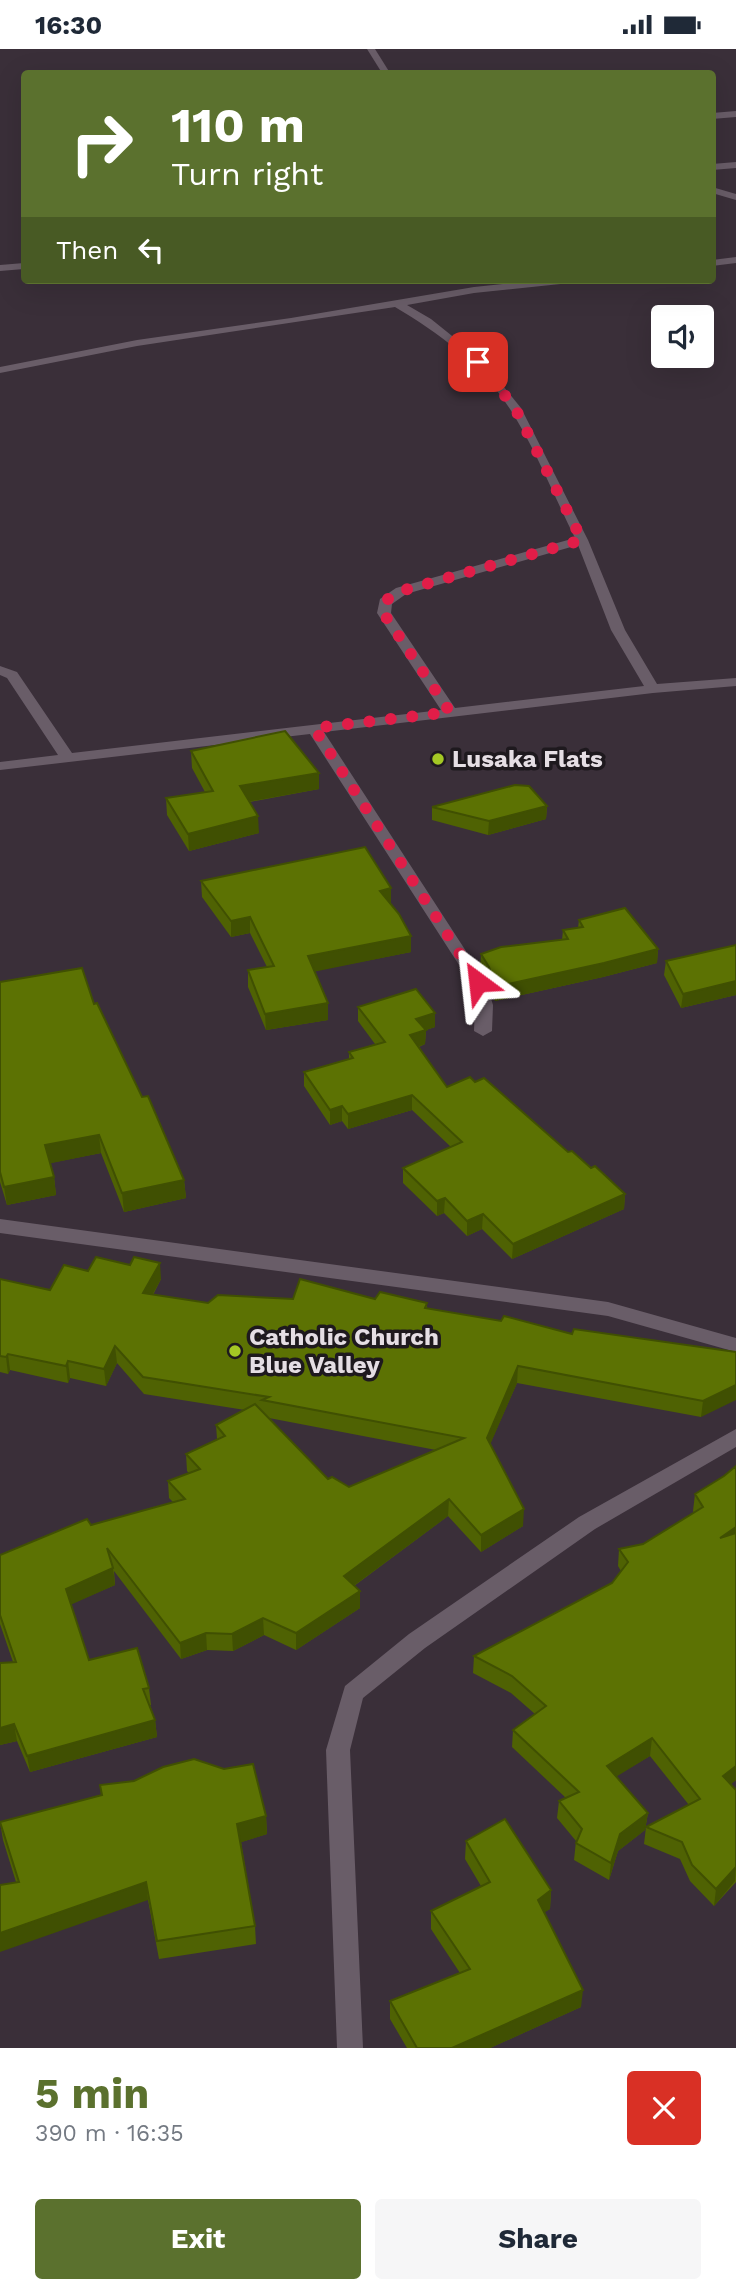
<!DOCTYPE html>
<html lang="en">
<head>
<meta charset="utf-8">
<style>
  body { margin:0; font-family:"Work Sans",sans-serif; background:#f6f6f7; color:#1f2937; height:100vh; display:flex; flex-direction:column; font-size:26px; white-space:nowrap }
  * { box-sizing:border-box; margin:0 }
  p { font-size:23px; color:#747a83 }
  .icon { flex:none; width:38px; height:38px; fill:none; stroke:currentColor; stroke-width:2; stroke-linecap:round; stroke-linejoin:round }
  .map { position:relative; height:1999px; overflow:hidden }
  .panel { display:flex; flex-direction:column; background:#fff; flex:1 }
  .panel>* { flex:none }
  .guide { position:absolute; left:21px; top:21px; width:695px; height:214px; border-radius:7px; box-shadow:0 7px 28px #0002; background:#5b712e; color:#fff; overflow:hidden }
  .buttons { position:absolute; left:651px; top:256px; display:grid; gap:14px }
  .buttons a { display:grid; place-items:center; width:63px; height:63px; border-radius:7px; background:#fff; box-shadow:0 7px 28px #0002; font-size:35px }
  .pin { position:absolute; display:grid; place-items:center; width:60px; height:60px; color:#fff; margin:-30px; border-radius:14px; box-shadow:0 4px 10px #0006 }
  .me { position:absolute; width:77px; margin:-38px; rotate:330deg; stroke-linejoin:round; filter:drop-shadow(0 0 5px #0008) }
  .turn { display:flex; align-items:center; gap:24px; height:147px; padding:0 35px; font-size:32px }
  .turn .icon { width:91px; height:91px; stroke-width:2.5 }
  .turn b { display:block; font-size:49px; line-height:60px }
  .then { display:flex; align-items:center; height:66px; padding:0 35px; background:#0003; gap:14px; font-size:26px }
  .round { display:grid; place-items:center; flex:none; width:74px; height:74px; border-radius:7px; background:#f6f6f7 }
  .head { display:flex; align-items:center; justify-content:space-between; height:119px; padding:0 35px }
  h1 { font-size:42px; font-weight:700; line-height:52px; color:#5b712e }
  .action { display:flex; gap:14px; margin-top:auto; padding:14px 35px }
  .action a { flex:1; height:80px; border-radius:7px; background:#5b712e; color:#fff; font-size:28px; font-weight:700; line-height:80px; text-align:center }
  .action a+a { background:#f6f6f7; color:#1f2937 }
  .status { display:flex; justify-content:space-between; align-items:center; height:49px; padding:0 35px; background:#fff; direction:ltr }
  .status svg { height:19px; fill:currentColor }
  .map>svg:first-child { display:block }
</style>
</head>
<body>
<div class="status"><b>16:30</b><svg viewBox="0 0 49 12"><path d="M0 12V9h3v3zM5 12V6h3v6zM10 12V3h3v9zM15 12V0h3v12zM26 1h20v11H26zM47 4h2v5h-2z"/></svg></div>
<div class="map">
<svg width="736" height="1999" viewBox="0 0 736 1999">
  <rect width="100%" height="100%" fill="#3a2f39"/>
  <g fill="none" stroke-linecap="round" stroke-linejoin="round">
    <g fill="#695d68" fill-rule="evenodd">
      <path d="M367,0H375L390,24H382Z"/>
      <path d="M736,62V68L712,70V64Z"/>
      <path d="M736,113V119L712,121V115Z"/>
      <path d="M712,138L736,145V151L712,144Z"/>
      <path d="M736,208V214L712,217V211Z"/>
      <path d="M24,214V220L0,222V216Z"/>
      <path d="M540,231H575L570,234L474,244L407,256L431,270L482,311L521,359L588,491L625,581L657,635L736,629V637L653,644L324,683L486,933L493,956L492,982L483,987L474,982L475,956L470,933L310,685L0,721V713L58,706L7,629L0,626V617L17,623L72,704L441,661L377,564L380,550L396,539L575,489C554,447 535,399 510,360C482,316 439,284 395,258L137,297L0,324V318L137,291L291,269L474,238ZM578,496L611,581L644,637L455,659L391,564L392,555L406,545Z"/>
      <path d="M0,1170L608,1253L736,1289V1303L608,1267L0,1184Z"/>
      <path d="M736,1380V1398L595,1480L425,1599L363,1649L350,1701L363,1999H337L326,1701L345,1637L409,1585L579,1468Z"/>
    </g>
  </g>
  <g fill="#4f6203" fill-rule="evenodd">
    <path d="M191,702L319,724V740L250,753L259,784L189,802L167,766L166,749L205,743L192,719Z"/>
    <path d="M547,757L546,770L488,786L432,771V758Z"/>
    <path d="M201,832L391,855L411,903L314,922L328,954V971L266,981L248,938V921L267,918L250,884L231,888L202,848Z"/>
    <path d="M579,871L658,900L657,914L603,928L495,952L489,932L480,919L481,905L562,891L563,881L578,879Z"/>
    <path d="M736,896V946L681,959L664,926L666,912Z"/>
    <path d="M0,933L94,955L184,1131L186,1149L124,1163L101,1104L50,1114L54,1128L56,1146L7,1156L0,1133Z"/>
    <path d="M358,958L435,978L426,981L425,995L419,998L447,1038L475,1033L625,1145L624,1160L512,1210L482,1180L467,1187L444,1164L437,1167L403,1134V1119L451,1098L412,1061L348,1080L342,1072L330,1076L304,1037V1023L349,1010V1003L375,995L358,972Z"/>
    <path d="M88,1222L161,1230L153,1246L208,1254L293,1250H375L427,1254V1259L572,1285L736,1303L701,1368L517,1334L490,1395L523,1477L481,1503L448,1467L354,1537L360,1542V1559L296,1601L264,1586L233,1602L207,1601L181,1610L114,1522L115,1536L71,1555L89,1611L149,1639L151,1656H150L155,1671L157,1688L30,1723L17,1692L0,1696V1614L13,1613L0,1575V1506L91,1476L173,1453L169,1449L168,1432L189,1424L187,1422L186,1405L217,1390L216,1376L245,1361L144,1345L117,1314L106,1337L70,1329L68,1334L10,1321L8,1325L0,1323V1230L50,1241ZM269,1369L436,1401L349,1438L328,1430Z"/>
    <path d="M736,1417V1731L731,1735L736,1741V1833L714,1857L690,1832L680,1810L644,1795L646,1778L689,1756L650,1707L616,1727L648,1764L645,1781L618,1802L609,1831L574,1811L576,1792L557,1769L559,1752L566,1749L512,1698L513,1681L535,1665L511,1644L473,1624L474,1607L612,1534L621,1522L618,1517L619,1500L643,1495L694,1464L693,1462L695,1445L724,1427Z"/>
    <path d="M100,1736L266,1767L267,1785L241,1793L255,1877L256,1895L159,1910L148,1851L16,1833L3,1791L0,1773L101,1746Z"/>
    <path d="M466,1792L551,1841L550,1860L544,1863L581,1958L490,1999H407L390,1970V1952L460,1924L431,1880V1862L481,1837L465,1810Z"/>
  </g>
  <g fill="#405002">
    <path d="M319,724V740L241,754L240,737Z"/>
    <path d="M547,757L546,770L488,786L489,772Z"/>
    <path d="M258,767L259,784L189,802L188,785Z"/>
    <path d="M391,839V856L380,842Z"/>
    <path d="M250,868V884L231,888V872Z"/>
    <path d="M411,887V903L308,924V907Z"/>
    <path d="M658,900L657,914L603,928L495,952V938Z"/>
    <path d="M736,932V946L681,959L683,945Z"/>
    <path d="M328,954V971L266,981L265,965Z"/>
    <path d="M435,964V978L426,981L425,995L410,1001V986L416,970Z"/>
    <path d="M412,1046V1061L348,1080V1065Z"/>
    <path d="M342,1057V1072L330,1076V1061Z"/>
    <path d="M99,1086L101,1104L47,1115L45,1096Z"/>
    <path d="M54,1128L56,1146L7,1156L4,1138Z"/>
    <path d="M184,1131L186,1149L124,1163L122,1144Z"/>
    <path d="M625,1145L624,1160L512,1210L513,1195Z"/>
    <path d="M445,1149L444,1164L437,1167V1152Z"/>
    <path d="M483,1165L482,1180L467,1187V1172Z"/>
    <path d="M160,1214L161,1230L144,1261L143,1244Z"/>
    <path d="M115,1297L117,1314L106,1337L104,1320Z"/>
    <path d="M8,1305L10,1321L8,1325L6,1308Z"/>
    <path d="M68,1312L70,1329L68,1334L66,1317Z"/>
    <path d="M518,1317L517,1334L486,1405L487,1389Z"/>
    <path d="M736,1336V1351L701,1368L703,1352Z"/>
    <path d="M449,1450L448,1467L344,1544V1527Z"/>
    <path d="M524,1460L523,1477L481,1503V1486Z"/>
    <path d="M736,1478V1493L720,1489Z"/>
    <path d="M113,1519L115,1536L68,1557L66,1540Z"/>
    <path d="M360,1542V1559L296,1601V1584Z"/>
    <path d="M263,1569L264,1586L233,1602L232,1585Z"/>
    <path d="M206,1584L207,1601L181,1610L180,1594Z"/>
    <path d="M155,1671L157,1688L30,1723L27,1707Z"/>
    <path d="M14,1675L17,1692L0,1696V1679Z"/>
    <path d="M652,1689L650,1707L606,1734L607,1717Z"/>
    <path d="M736,1717V1731L720,1744L723,1727Z"/>
    <path d="M648,1764L645,1781L618,1802L609,1831L611,1814L620,1785Z"/>
    <path d="M266,1767L267,1785L239,1794L237,1775Z"/>
    <path d="M736,1818L735,1832L714,1857L716,1840Z"/>
    <path d="M146,1833L148,1851L0,1903V1884Z"/>
    <path d="M551,1841L550,1860L536,1869L538,1851Z"/>
    <path d="M583,1941L581,1958L490,1999H452Z"/>
  </g>
  <g fill="#5c7203" stroke="#405002" stroke-width="2">
    <path d="M285,682L319,724L240,737L258,767L188,785L166,749L213,742L191,702Z"/>
    <path d="M515,736L529,737L547,757L489,772L432,758Z"/>
    <path d="M365,798L391,839L380,842L399,865L411,887L308,907L328,954L265,965L248,921L274,917L250,868L231,872L201,832Z"/>
    <path d="M625,859L658,900L604,914L495,938L489,918L481,905L501,898L568,890L563,881L583,878L579,871Z"/>
    <path d="M736,896V932L683,945L666,912Z"/>
    <path d="M82,919L94,955L97,954L142,1048L148,1047L184,1131L122,1144L99,1086L45,1096L54,1128L4,1138L0,1123V933Z"/>
    <path d="M416,940L435,964L416,970L426,981L410,986L447,1038L470,1028L475,1033L484,1029L568,1103L572,1102L591,1119L595,1117L625,1145L513,1195L483,1165L467,1172L445,1149L437,1152L403,1119L462,1093L412,1046L348,1065L342,1057L330,1061L304,1023L353,1009L349,1003L385,993L358,958Z"/>
    <path d="M96,1208L130,1216L134,1208L160,1214L143,1244L208,1254L218,1246L293,1250L300,1230L375,1250L380,1243L427,1254L425,1259L501,1272L504,1267L572,1285L574,1280L736,1303V1336L703,1352L518,1317L487,1389L524,1460L481,1486L449,1450L344,1527L360,1542L296,1584L263,1569L232,1585L206,1584L180,1594L107,1499L113,1519L66,1540L89,1611L137,1599L149,1639L143,1640L155,1671L27,1707L14,1675L0,1679V1614L16,1613L0,1566V1506L87,1470L91,1476L185,1450L168,1432L200,1420L186,1405L225,1387L216,1376L255,1355L328,1430L332,1428L349,1438L464,1389L262,1351L269,1348L143,1328L115,1297L104,1320L68,1312L66,1317L8,1305L6,1308L0,1307V1230L50,1241L64,1216L88,1222Z"/>
    <path d="M736,1417V1478L720,1489L736,1484V1717L723,1727L736,1741V1818L716,1840L692,1816L682,1793L646,1778L700,1750L652,1689L607,1717L648,1764L620,1785L611,1814L576,1794L582,1780L559,1752L579,1743L513,1681L546,1657L512,1627L474,1607L612,1534L628,1513L619,1500L643,1495L703,1458L695,1445L724,1427Z"/>
    <path d="M194,1710L224,1720L253,1715L266,1767L237,1775L255,1877L157,1892L146,1833L0,1884V1836L19,1833L0,1773L102,1746L100,1736L134,1732L163,1718Z"/>
    <path d="M505,1770L551,1841L538,1851L583,1941L452,1999H417L390,1952L470,1920L431,1862L490,1833L466,1792Z"/>
  </g>
  <g fill="none" stroke-linecap="round" stroke-linejoin="round">
    <path stroke="#e11d48" stroke-width="12" stroke-dasharray="0 21.6" d="M478,313L515,359L582,491L401,542L385,552L384,565L450,663L314,679L478,933"/>
  </g>
  <g fill="#a4c824" stroke="#1e191e" stroke-width="2.5">
    <circle cx="438" cy="710" r="7"/>
    <circle cx="235" cy="1302" r="7"/>
  </g>
  <g text-anchor="middle" stroke-width="7" stroke-linejoin="round" paint-order="stroke">
    <g font-size="24" font-weight="bold" fill="#e5dee4" stroke="#1e191e" text-anchor="start">
      <text x="452" y="718">Lusaka Flats</text>
      <text x="249" y="1296">Catholic Church<tspan x="249" dy="28">Blue Valley</tspan></text>
    </g>
  </g>
</svg>
<div class="buttons">
<a><svg class="icon" aria-label="sound" viewBox="0 0 24 24"><path d="M4 9h4l5-4v14l-5-4H4zM17 9q2 3 0 6"/></svg></a>
</div>
<div class="pin" style="left:478px;top:313px;background:#d93025"><svg class="icon" aria-label="arrive" viewBox="0 0 24 24"><path d="M6 21V4h12l-3 4 3 4H6"/></svg></div>
<svg class="me" style="left:478px;top:933px" viewBox="-20 -20 40 40"><path d="M0-17L14 15 0 8-14 15z" fill="#e11d48" stroke="#fff" stroke-width="4"/></svg>
<div class="guide">
<div class="turn"><svg class="icon" aria-label="right" viewBox="0 0 24 24"><path d="M7 20v-9h11M14 6l5 5-5 5"/></svg><div><b>110 m</b>Turn right</div></div>
<div class="then">Then<svg class="icon" aria-label="left" viewBox="0 0 24 24"><path d="M17 20v-9H6M10 6l-5 5 5 5"/></svg></div>
</div>
</div>
<section class="panel">
<div class="head"><div><h1>5 min</h1><p>390 m · 16:35</p></div><a class="round" style="background:#d93025;color:#fff"><svg class="icon" aria-label="close" viewBox="0 0 24 24"><path d="M6 6l12 12M18 6L6 18"/></svg></a></div>
<div class="action"><a>Exit</a><a>Share</a></div>
</section>
</body>
</html>
